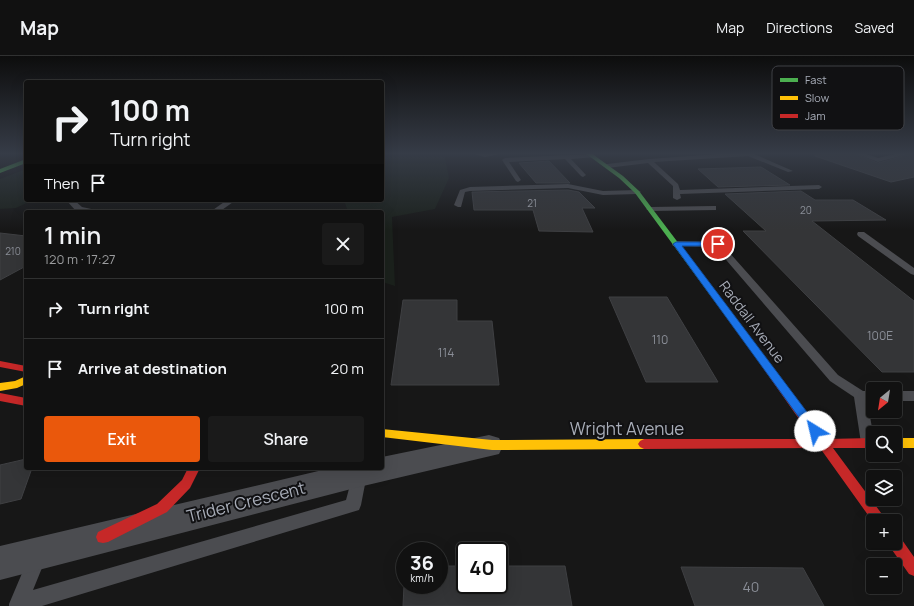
<!DOCTYPE html>
<html lang="en">
<head>
<meta charset="utf-8">
<style>
  body { margin:0; font-family:Manrope,sans-serif; background:#1a1a1a; color:#f1f3f6; height:100vh; display:flex; flex-direction:column; font-size:15px; white-space:nowrap }
  * { box-sizing:border-box; margin:0 }
  p { font-size:13px; color:#9c9d9f }
  .icon { flex:none; width:22px; height:22px; fill:none; stroke:currentColor; stroke-width:2; stroke-linecap:round; stroke-linejoin:round }
  .map { position:relative; flex:1; overflow:hidden }
  .side { position:absolute; left:24px; top:154px; width:360px; height:260px; display:flex; flex-direction:column; background:#111; border-radius:4px; box-shadow:0 4px 16px #0002,0 0 0 1px #303131 }
  .side>* { flex:none }
  .top-card { position:absolute; left:24px; top:24px; width:360px; height:122px; border-radius:4px; box-shadow:0 4px 16px #0002,0 0 0 1px #303131; background:#111; color:#f1f3f6; overflow:hidden }
  .needle { width:26px; rotate:210deg }
  .controls { position:absolute; left:866px; top:326px; display:grid; gap:8px }
  .controls a { display:grid; place-items:center; width:36px; height:36px; border-radius:4px; background:#111; box-shadow:0 4px 16px #0002,0 0 0 1px #303131; font-size:20px }
  .speed { position:absolute; left:396px; top:486px; display:flex; gap:8px; font-size:20px; font-weight:700; text-align:center }
  .speed>* { display:grid; place-content:center; width:52px; height:52px; border-radius:50%; background:#111; box-shadow:0 4px 16px #0002,0 0 0 1px #303131; line-height:1 }
  .speed small { font-size:10px; font-weight:400 }
  .speed .limit { border:2px solid #111; border-radius:6px; background:#fff; color:#111 }
  .pin { position:absolute; display:grid; place-items:center; width:34px; height:34px; color:#fff; margin:-17px; border:2px solid #fff; border-radius:50%; box-shadow:0 1px 4px #0007 }
  .me { position:absolute; width:44px; margin:-22px; rotate:324deg; stroke-linejoin:round; filter:drop-shadow(0 0 3px #0008) }
  .turn { display:flex; align-items:center; gap:14px; height:84px; padding:0 20px; font-size:18px }
  .turn .icon { width:52px; height:52px; stroke-width:2.5 }
  .turn b { display:block; font-size:28px; line-height:34px }
  .then { display:flex; align-items:center; height:38px; padding:0 20px; background:#0003; gap:8px; font-size:15px }
  .round { display:grid; place-items:center; flex:none; width:42px; height:42px; border-radius:4px; background:#1a1a1a }
  .head { display:flex; align-items:center; justify-content:space-between; height:68px; padding:0 20px }
  h1 { font-size:24px; font-weight:600; line-height:30px }
  .cta { display:flex; gap:8px; margin-top:auto; padding:8px 20px }
  .cta a { flex:1; height:46px; border-radius:4px; background:#ea580c; color:#fff; font-size:16px; font-weight:600; line-height:46px; text-align:center }
  .cta a+a { background:#1a1a1a; color:#f1f3f6 }
  ul { padding:0; list-style:none }
  li { display:flex; align-items:center; gap:12px; height:60px; padding:0 20px; border-top:1px solid #303131 }
  li div { flex:1 }
  li b { display:block; font-size:15px }
  li em { font-style:normal }
  header { display:flex; align-items:center; gap:24px; box-sizing:border-box; height:56px; padding:0 20px; background:#111; border-bottom:1px solid #303131 }
  header strong { font-size:19px }
  nav { display:flex; gap:22px; margin-inline-start:auto; font-size:14px }
  .map>svg:first-child { display:block }
</style>
</head>
<body>
<header>
<strong>Map</strong>
<nav><a>Map</a><a>Directions</a><a>Saved</a></nav>
</header>
<div class="map">
<svg width="914" height="550" viewBox="0 0 914 550">
  <rect width="100%" height="100%" fill="#171717"/>
  <g fill="#1b211c">
    <path d="M382,97H444L449,122L435,153L392,161L395,230L382,226V156H348L344,144H382Z"/>
    <path d="M26,113V144H33L16,152L0,153V123Z"/>
  </g>
  <g fill="#343537" stroke="#3f4043">
    <path d="M815,97H853L878,107L914,97V121L891,126L815,100Z"/>
    <path d="M549,105L570,127H536L519,107Z"/>
    <path d="M761,111L790,129L718,131L698,113Z"/>
    <path d="M568,134L579,136L595,152H582L593,176L539,175L533,154H474L472,136Z"/>
    <path d="M801,135L815,144H853L886,164L812,165L914,245V316H882L743,175H766L725,138Z"/>
    <path d="M0,177L26,180V210L0,224Z"/>
    <path d="M609,241H667L718,326H646Z"/>
    <path d="M403,244H457V265H492L499,329H391Z"/>
    <path d="M26,403V412H32L21,443L0,448V409Z"/>
    <path d="M439,510H465V529H499V510H565L572,550H403L404,529H439Z"/>
    <path d="M681,511L803,512L824,550H695Z"/>
  </g>
  <g fill="none" stroke-linecap="round" stroke-linejoin="round">
    <g fill="#4b4c50" fill-rule="evenodd">
      <path d="M470,97H505L485,101Z"/>
      <path d="M732,97H752L793,115L788,116L748,100L654,106L678,128L680,134L819,129L822,131L819,133L680,138L681,142L677,144L673,142V130L648,107L607,112L604,110L607,108L649,103Z"/>
      <path d="M854,97H864L878,102L899,97H912L878,106Z"/>
      <path d="M593,98L596,100L595,101L571,103L586,119L583,121L581,120L565,103L509,106L521,124L518,126L516,125L502,104L505,102Z"/>
      <path d="M568,128L603,135L637,134L641,136L637,138L603,139L568,132L470,135L465,136L461,151H458L454,149L460,134L470,131Z"/>
      <path d="M66,144H74L82,151L96,154L97,156L76,155Z"/>
      <path d="M227,144H236L219,156H210Z"/>
      <path d="M713,150H716V154L650,155L646,153L650,151Z"/>
      <path d="M858,176H864L914,212V219L911,218L858,180L857,178Z"/>
      <path d="M676,185L720,186L838,319L863,335H873V345L867,344L873,377V391L868,393L863,391L861,387L854,341L830,325L715,191L673,190L672,188L673,186Z"/>
      <rect x="895" y="335" width="19" height="10"/>
      <path d="M360,412L364,414L367,418L361,449L359,454L42,550H9V548L31,496L37,494L43,496L46,502L33,534L346,444L354,414Z"/>
    </g>
    <path fill="#4b4c50" fill-rule="evenodd" d="M489,379L499,382L503,390L499,398L359,431L0,524V490L331,412H382V401Z"/>
    <g fill="#4caf50" fill-rule="evenodd">
      <path d="M585,97H591L623,120L639,135L769,307L771,309L769,311H763L635,137L619,122Z"/>
      <path d="M26,103V107L0,117V113Z"/>
    </g>
    <g fill="#ffc107" fill-rule="evenodd">
      <path d="M26,320V328L17,332L0,335V327L15,325Z"/>
      <path d="M382,373L492,384L644,383L648,385L650,388L648,391L644,393L492,394L382,381Z"/>
      <rect x="895" y="382" width="19" height="10"/>
    </g>
    <g fill="#c62828" fill-rule="evenodd">
      <path d="M0,305L26,310V316L0,311Z"/>
      <path d="M766,306L769,307L826,383L873,382V392H833L887,465H873V466L820,392L644,393L640,391L638,388L640,385L644,383H813L761,309L763,307Z"/>
      <path d="M0,337L26,342V350L0,345Z"/>
      <path d="M188,412H200L190,432L167,456L108,486L103,487L98,486L96,481L98,476L157,448L182,424Z"/>
      <path d="M895,479L900,481L914,501V520L909,518L890,491L888,487H895Z"/>
    </g>
  </g>
  <linearGradient id="sky" x2="0" y2="1"><stop stop-color="#0d0d0d"/><stop offset="0.56" stop-color="#363c47"/><stop offset="1" stop-color="#363c47" stop-opacity="0"/></linearGradient>
  <rect width="914" height="174" fill="url(#sky)"/>
  <path fill="#1a73e8" stroke="#114b97" d="M718,186L720,187V190H682L819,372L821,375L819,378L815,379L811,378L673,188L676,186Z"/>
  <g text-anchor="middle" stroke-width="4" stroke-linejoin="round" paint-order="stroke">
    <g font-size="10" fill="#8b8f98">
      <text x="532" y="151">21</text>
      <text x="806" y="158">20</text>
      <text x="13" y="199">210</text>
    </g>
    <g font-size="12" fill="#8b8f98">
      <text x="880" y="284">100E</text>
      <text x="660" y="288">110</text>
      <text x="446" y="301">114</text>
    </g>
    <g font-size="14" fill="#a8adb8" stroke="#111113">
      <text transform="translate(752 266) rotate(53)" y="5">Raddall Avenue</text>
    </g>
    <g font-size="14" fill="#8b8f98">
      <text x="751" y="536">40</text>
    </g>
    <g font-size="17" fill="#a8adb8" stroke="#111113">
      <text x="627" y="379">Wright Avenue</text>
      <text transform="translate(246 446) rotate(-14)" y="6">Trider Crescent</text>
    </g>
  </g>
  <rect x="772" y="10" width="132" height="64" rx="6" fill="#111113" stroke="#3e4045" stroke-width="1"/>
  <rect x="780" y="22" width="18" height="4" fill="#4caf50"/>
  <rect x="780" y="40" width="18" height="4" fill="#ffc107"/>
  <rect x="780" y="58" width="18" height="4" fill="#c62828"/>
  <g font-size="11" fill="#a8adb8">
    <text x="805" y="28">Fast</text>
    <text x="805" y="46">Slow</text>
    <text x="805" y="64">Jam</text>
  </g>
</svg>
<div class="controls">
<a><svg class="needle" viewBox="-14 -14 28 28"><path d="M0-13l5 13h-10z" fill="#e53935"/><path d="M0 13l5-13h-10z" fill="#9c9d9f"/></svg></a>
<a><svg class="icon" aria-label="search" viewBox="0 0 24 24"><circle cx="10" cy="10" r="6"/><path d="M15 15l6 6"/></svg></a>
<a><svg class="icon" aria-label="layers" viewBox="0 0 24 24"><path d="M12 4l9 5-9 5-9-5zM3 14l9 5 9-5"/></svg></a>
<a>+</a>
<a>−</a>
</div>
<div class="speed"><div>36<small>km/h</small></div><div class="limit">40</div></div>
<div class="pin" style="left:718px;top:188px;background:#d93025"><svg class="icon" aria-label="arrive" viewBox="0 0 24 24"><path d="M6 21V4h12l-3 4 3 4H6"/></svg></div>
<svg class="me" style="left:815px;top:375px" viewBox="-20 -20 40 40"><circle r="19" fill="#fff"/><path d="M0-13L10 11 0 6-10 11z" fill="#1a73e8"/></svg>
<div class="top-card">
<div class="turn"><svg class="icon" aria-label="right" viewBox="0 0 24 24"><path d="M7 20v-9h11M14 6l5 5-5 5"/></svg><div><b>100 m</b>Turn right</div></div>
<div class="then">Then<svg class="icon" aria-label="arrive" viewBox="0 0 24 24"><path d="M6 21V4h12l-3 4 3 4H6"/></svg></div>
</div>
<section class="side">
<div class="head"><div><h1>1 min</h1><p>120 m · 17:27</p></div><a class="round"><svg class="icon" aria-label="close" viewBox="0 0 24 24"><path d="M6 6l12 12M18 6L6 18"/></svg></a></div>
<ul>
<li><svg class="icon" aria-label="right" viewBox="0 0 24 24"><path d="M7 20v-9h11M14 6l5 5-5 5"/></svg><div><b>Turn right</b></div><em>100 m</em></li>
<li><svg class="icon" aria-label="arrive" viewBox="0 0 24 24"><path d="M6 21V4h12l-3 4 3 4H6"/></svg><div><b>Arrive at destination</b></div><em>20 m</em></li>
</ul>
<div class="cta"><a>Exit</a><a>Share</a></div>
</section>
</div>
</body>
</html>
